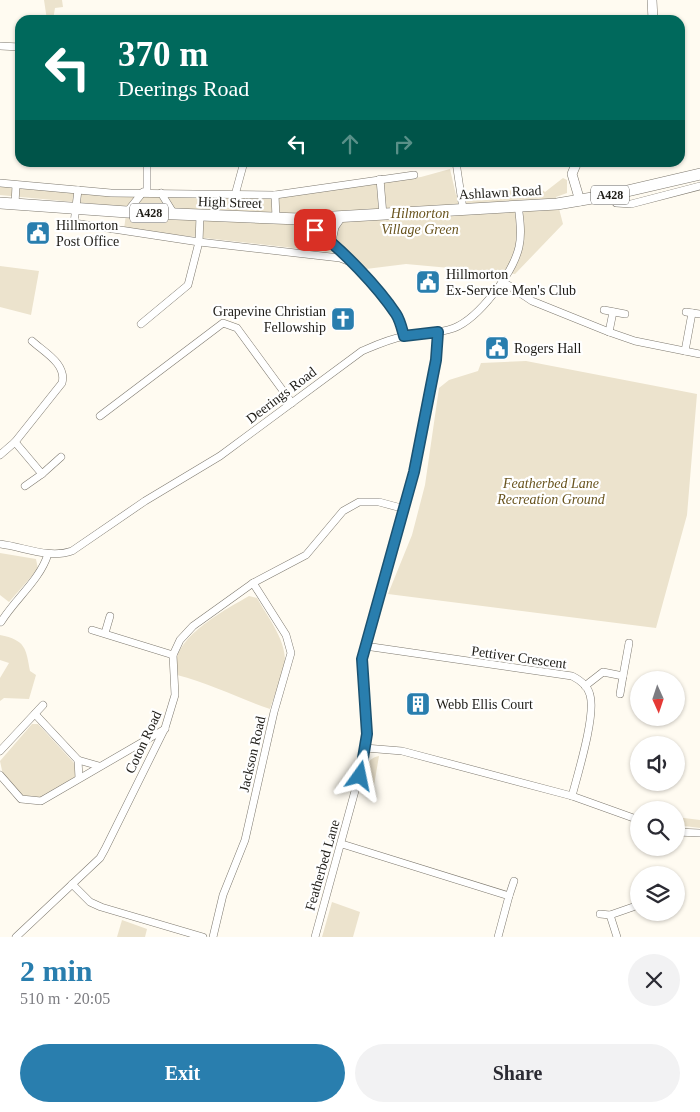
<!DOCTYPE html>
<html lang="en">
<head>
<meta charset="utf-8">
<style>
  body { margin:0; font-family:Georgia,serif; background:#f2f2f3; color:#2b2b33; height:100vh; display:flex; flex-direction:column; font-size:19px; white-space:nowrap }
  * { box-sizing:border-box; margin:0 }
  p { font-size:16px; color:#7c7c81 }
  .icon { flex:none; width:28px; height:28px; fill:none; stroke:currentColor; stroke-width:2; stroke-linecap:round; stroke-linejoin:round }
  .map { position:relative; height:937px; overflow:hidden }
  .side { display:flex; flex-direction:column; background:#fff; flex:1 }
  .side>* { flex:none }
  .hud { position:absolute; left:15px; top:15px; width:670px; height:152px; border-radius:15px; box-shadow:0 1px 4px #0004; background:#00695c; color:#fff; overflow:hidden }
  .needle { width:32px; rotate:177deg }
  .controls { position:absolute; left:630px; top:671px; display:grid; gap:10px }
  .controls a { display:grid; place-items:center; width:55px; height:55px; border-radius:50%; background:#fff; box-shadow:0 1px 4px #0004; font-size:25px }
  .pin { position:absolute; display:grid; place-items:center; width:42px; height:42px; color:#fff; margin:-21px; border-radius:10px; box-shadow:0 2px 8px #0006 }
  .me { position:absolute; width:55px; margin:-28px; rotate:12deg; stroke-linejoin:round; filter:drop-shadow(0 0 4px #0008) }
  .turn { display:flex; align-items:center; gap:18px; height:105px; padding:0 20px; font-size:22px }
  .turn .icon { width:65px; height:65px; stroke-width:2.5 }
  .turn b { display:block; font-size:35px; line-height:42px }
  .lanes { display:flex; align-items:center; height:48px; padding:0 20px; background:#0003; justify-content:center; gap:25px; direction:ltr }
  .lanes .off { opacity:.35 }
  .round { display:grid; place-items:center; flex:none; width:52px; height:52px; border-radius:26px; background:#f2f2f3 }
  .headline { display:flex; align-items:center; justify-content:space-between; height:85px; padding:0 20px }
  h1 { font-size:30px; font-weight:700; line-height:38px; color:#297eae }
  .action { display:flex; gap:10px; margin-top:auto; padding:10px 20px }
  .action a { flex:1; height:58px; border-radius:30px; background:#297eae; color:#fff; font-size:20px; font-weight:700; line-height:58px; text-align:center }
  .action a+a { background:#f2f2f3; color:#2b2b33 }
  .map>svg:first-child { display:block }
</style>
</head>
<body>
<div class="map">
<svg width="700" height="937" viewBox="0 0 700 937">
  <rect width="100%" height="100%" fill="#fffbf1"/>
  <g fill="#ece3cd">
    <path d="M44,0H62L63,7L55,8L53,20H47Z"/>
    <path d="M450,169L456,195L540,188L545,192L563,178L567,180V193L556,197L563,224L515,274L406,264L366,269L347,254L124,229L127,207L0,195V186L129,195L271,199L421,177Z"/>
    <path d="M0,266L39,271L31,315L0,307Z"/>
    <path d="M526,361L697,394L687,515L656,628L388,594L412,535L425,485L439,388L449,380L478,371L481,363Z"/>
    <path d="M0,553L36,559L38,569L9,602L0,595Z"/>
    <path d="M249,596L257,598C268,618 290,644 284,669C281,682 274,696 270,709C238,698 209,683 177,675C165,641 225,610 249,596Z"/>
    <path d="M0,635C26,640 26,649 30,671L36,675L29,699L4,698L0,701V678L9,663L0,660Z"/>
    <path d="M32,724H38L76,765L75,777L39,799L21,797L3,775L0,761Z"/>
    <path d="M379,756L373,791L361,789C364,777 364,758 379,756Z"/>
    <path d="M676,817L700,820V828L676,825Z"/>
    <path d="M332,902L360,912L353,937H322Z"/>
    <path d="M122,920L147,929L145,937H117Z"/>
  </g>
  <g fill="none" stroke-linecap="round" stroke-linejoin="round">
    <defs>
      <g id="minor">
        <path d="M0,46L20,47"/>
        <path d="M456,162L463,209"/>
        <path d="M380,179L383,215"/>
        <path d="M0,183L111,193L275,195L414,175"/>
        <path d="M78,190L74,223L199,242L340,258L353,263"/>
        <path d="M147,192V162"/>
        <path d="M161,193L174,214"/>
        <path d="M235,195L244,162"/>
        <path d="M275,195L276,218"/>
        <path d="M610,195L616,203L631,204L700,186"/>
        <path d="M15,204L16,185"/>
        <path d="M127,212L143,192"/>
        <path d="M299,219L332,241L353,263L397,315L404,336"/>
        <path d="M332,241L335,227L342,217"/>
        <path d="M502,281L532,301L609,332L635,341L700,354"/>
        <path d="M604,310L625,314"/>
        <path d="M686,312L700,314"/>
        <path d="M141,324L188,285L199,242L200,216"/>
        <path d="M609,332L613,312"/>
        <path d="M685,351L692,313"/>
        <path d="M100,416L223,323L237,328L292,403"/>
        <path d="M15,442L42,474L61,457"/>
        <path d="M0,455L15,442L62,383C67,364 44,352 32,341"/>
        <path d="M25,486L42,474"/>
        <path d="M0,544C24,547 49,559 72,551L145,501L220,456L362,351C376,345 389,339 405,336C420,333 438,334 454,328C479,318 513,273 519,247C522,234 520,219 518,205"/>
        <path d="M1,622C15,599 40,580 48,554"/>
        <path d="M92,630L173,655"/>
        <path d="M105,633L110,616"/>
        <path d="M365,646L572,676C580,680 588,686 590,695C596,715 578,773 572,796"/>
        <path d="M623,676L629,643"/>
        <path d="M585,686L603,672L623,676L620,694"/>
        <path d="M35,714L78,760L79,778"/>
        <path d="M365,748L402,751L572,796L639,820"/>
        <path d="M0,751L43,705"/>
        <path d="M78,760L99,766"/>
        <path d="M0,775L21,799L41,801L165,729"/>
        <path d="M676,832L700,833"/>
        <path d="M342,844L509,896L498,937"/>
        <path d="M72,884L90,902L101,907L203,937"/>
        <path d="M509,896L514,881"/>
        <path d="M600,914L610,915L633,907"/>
        <path d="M610,915L617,937"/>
        <path d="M16,937L100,858L105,849L165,728L175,695L173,655L180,640L193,626L253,583L306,555L343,511L359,502H379L405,509"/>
        <path d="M213,937L223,895L245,840L274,712L291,653L286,635L253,583"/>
        <path d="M315,937L364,758L367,734L362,659L414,472L436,360L438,332"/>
      </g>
      <g id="tertiary">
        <path d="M652,0L653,20"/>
        <path d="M577,162L572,174L580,201"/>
      </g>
      <path id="trunk" d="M0,203L127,212L299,219L557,204L610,195L700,174"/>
    </defs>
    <use href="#minor" stroke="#7e796f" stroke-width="8"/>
    <use href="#tertiary" stroke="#7e796f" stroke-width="10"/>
    <use href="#trunk" stroke="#7e796f" stroke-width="12"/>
    <use href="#minor" stroke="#fff" stroke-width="7"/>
    <use href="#tertiary" stroke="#fff" stroke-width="9"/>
    <use href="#trunk" stroke="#fff" stroke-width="11"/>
  </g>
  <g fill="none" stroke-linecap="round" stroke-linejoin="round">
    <defs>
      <path id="route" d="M315,230C341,248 378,287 396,314C400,320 402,329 404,336L438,332L436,360L414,472L362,659L367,734L360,776"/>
    </defs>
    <use href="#route" stroke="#1b5271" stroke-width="12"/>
    <use href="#route" stroke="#297eae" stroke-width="9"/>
  </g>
  <defs>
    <symbol id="civic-square" viewBox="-11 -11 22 22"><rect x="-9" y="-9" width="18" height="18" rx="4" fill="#297eae" stroke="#fff"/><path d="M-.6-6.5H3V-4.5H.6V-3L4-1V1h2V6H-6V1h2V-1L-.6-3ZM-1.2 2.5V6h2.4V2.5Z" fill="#fff"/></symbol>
    <symbol id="church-square" viewBox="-11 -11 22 22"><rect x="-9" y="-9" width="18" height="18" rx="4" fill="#297eae" stroke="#fff"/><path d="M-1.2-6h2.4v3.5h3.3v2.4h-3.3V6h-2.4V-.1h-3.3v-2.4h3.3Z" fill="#fff"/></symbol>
    <symbol id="building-square" viewBox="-11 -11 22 22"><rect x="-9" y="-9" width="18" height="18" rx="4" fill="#297eae" stroke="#fff"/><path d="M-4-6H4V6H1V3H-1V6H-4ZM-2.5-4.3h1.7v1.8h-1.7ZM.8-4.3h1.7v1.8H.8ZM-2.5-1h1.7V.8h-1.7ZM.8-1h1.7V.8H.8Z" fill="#fff"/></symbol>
  </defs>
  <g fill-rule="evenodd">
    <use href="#civic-square" x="24" y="219" width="28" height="28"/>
    <use href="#civic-square" x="414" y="268" width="28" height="28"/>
    <use href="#church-square" x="329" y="305" width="28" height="28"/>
    <use href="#civic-square" x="483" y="334" width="28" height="28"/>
    <use href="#building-square" x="404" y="690" width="28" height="28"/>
  </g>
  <g text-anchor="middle" stroke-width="4.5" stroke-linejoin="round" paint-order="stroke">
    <g fill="#fff" stroke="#62605d" stroke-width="1">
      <rect x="591" y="185.5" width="38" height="19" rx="4"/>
      <rect x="130" y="203.5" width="38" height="19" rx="4"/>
    </g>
    <g font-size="12" font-weight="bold" fill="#1e1c17">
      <text x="610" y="199">A428</text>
      <text x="149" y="217">A428</text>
    </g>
    <g font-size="14" fill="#1e1c17" stroke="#fff">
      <text transform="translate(500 192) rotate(-3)" y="5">Ashlawn Road</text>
      <text transform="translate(230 202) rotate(2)" y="5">High Street</text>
      <text transform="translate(281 395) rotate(-37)" y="5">Deerings Road</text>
      <text transform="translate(519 657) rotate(8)" y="5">Pettiver Crescent</text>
      <text transform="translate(143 742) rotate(-65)" y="5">Coton Road</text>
      <text transform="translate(252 754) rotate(-77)" y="5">Jackson Road</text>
      <text transform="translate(322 865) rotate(-74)" y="5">Featherbed Lane</text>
    </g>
    <g font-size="14" font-style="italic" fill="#69541e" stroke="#fff">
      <text x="420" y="218">Hilmorton<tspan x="420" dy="16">Village Green</tspan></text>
      <text x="551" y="488">Featherbed Lane<tspan x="551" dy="16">Recreation Ground</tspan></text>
    </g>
    <g font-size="14" fill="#1e1c17" stroke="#fff" text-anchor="start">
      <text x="56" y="230">Hillmorton<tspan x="56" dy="16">Post Office</tspan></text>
      <text x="446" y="279">Hillmorton<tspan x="446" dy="16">Ex-Service Men's Club</tspan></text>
      <text x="326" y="316" text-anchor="end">Grapevine Christian<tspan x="326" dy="16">Fellowship</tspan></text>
      <text x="514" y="353">Rogers Hall</text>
      <text x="436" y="709">Webb Ellis Court</text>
    </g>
  </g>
</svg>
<div class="controls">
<a><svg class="needle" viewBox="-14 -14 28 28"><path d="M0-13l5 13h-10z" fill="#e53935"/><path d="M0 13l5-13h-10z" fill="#7c7c81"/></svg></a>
<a><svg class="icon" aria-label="sound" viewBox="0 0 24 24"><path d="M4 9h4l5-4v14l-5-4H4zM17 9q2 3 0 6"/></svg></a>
<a><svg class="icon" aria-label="search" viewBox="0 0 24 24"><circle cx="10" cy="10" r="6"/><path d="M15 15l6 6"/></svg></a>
<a><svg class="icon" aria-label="layers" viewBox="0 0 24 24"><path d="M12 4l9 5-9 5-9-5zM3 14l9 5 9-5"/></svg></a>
</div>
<div class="pin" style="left:315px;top:230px;background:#d93025"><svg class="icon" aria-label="arrive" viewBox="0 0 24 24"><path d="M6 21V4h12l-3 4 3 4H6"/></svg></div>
<svg class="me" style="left:360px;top:776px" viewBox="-20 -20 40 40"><path d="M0-17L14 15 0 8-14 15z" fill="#297eae" stroke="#fff" stroke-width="4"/></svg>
<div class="hud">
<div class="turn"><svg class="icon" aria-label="left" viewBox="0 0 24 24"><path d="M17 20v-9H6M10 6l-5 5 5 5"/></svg><div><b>370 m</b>Deerings Road</div></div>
<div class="lanes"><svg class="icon" aria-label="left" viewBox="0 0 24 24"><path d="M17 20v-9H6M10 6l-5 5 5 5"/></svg><svg class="icon off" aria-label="ahead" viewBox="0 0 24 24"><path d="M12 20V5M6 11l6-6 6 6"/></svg><svg class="icon off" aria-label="right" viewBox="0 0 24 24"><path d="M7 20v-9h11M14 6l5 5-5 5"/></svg></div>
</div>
</div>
<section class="side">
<div class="headline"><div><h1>2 min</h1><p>510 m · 20:05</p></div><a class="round"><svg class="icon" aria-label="close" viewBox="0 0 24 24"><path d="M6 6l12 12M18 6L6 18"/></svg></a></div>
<div class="action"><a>Exit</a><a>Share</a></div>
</section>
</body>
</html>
